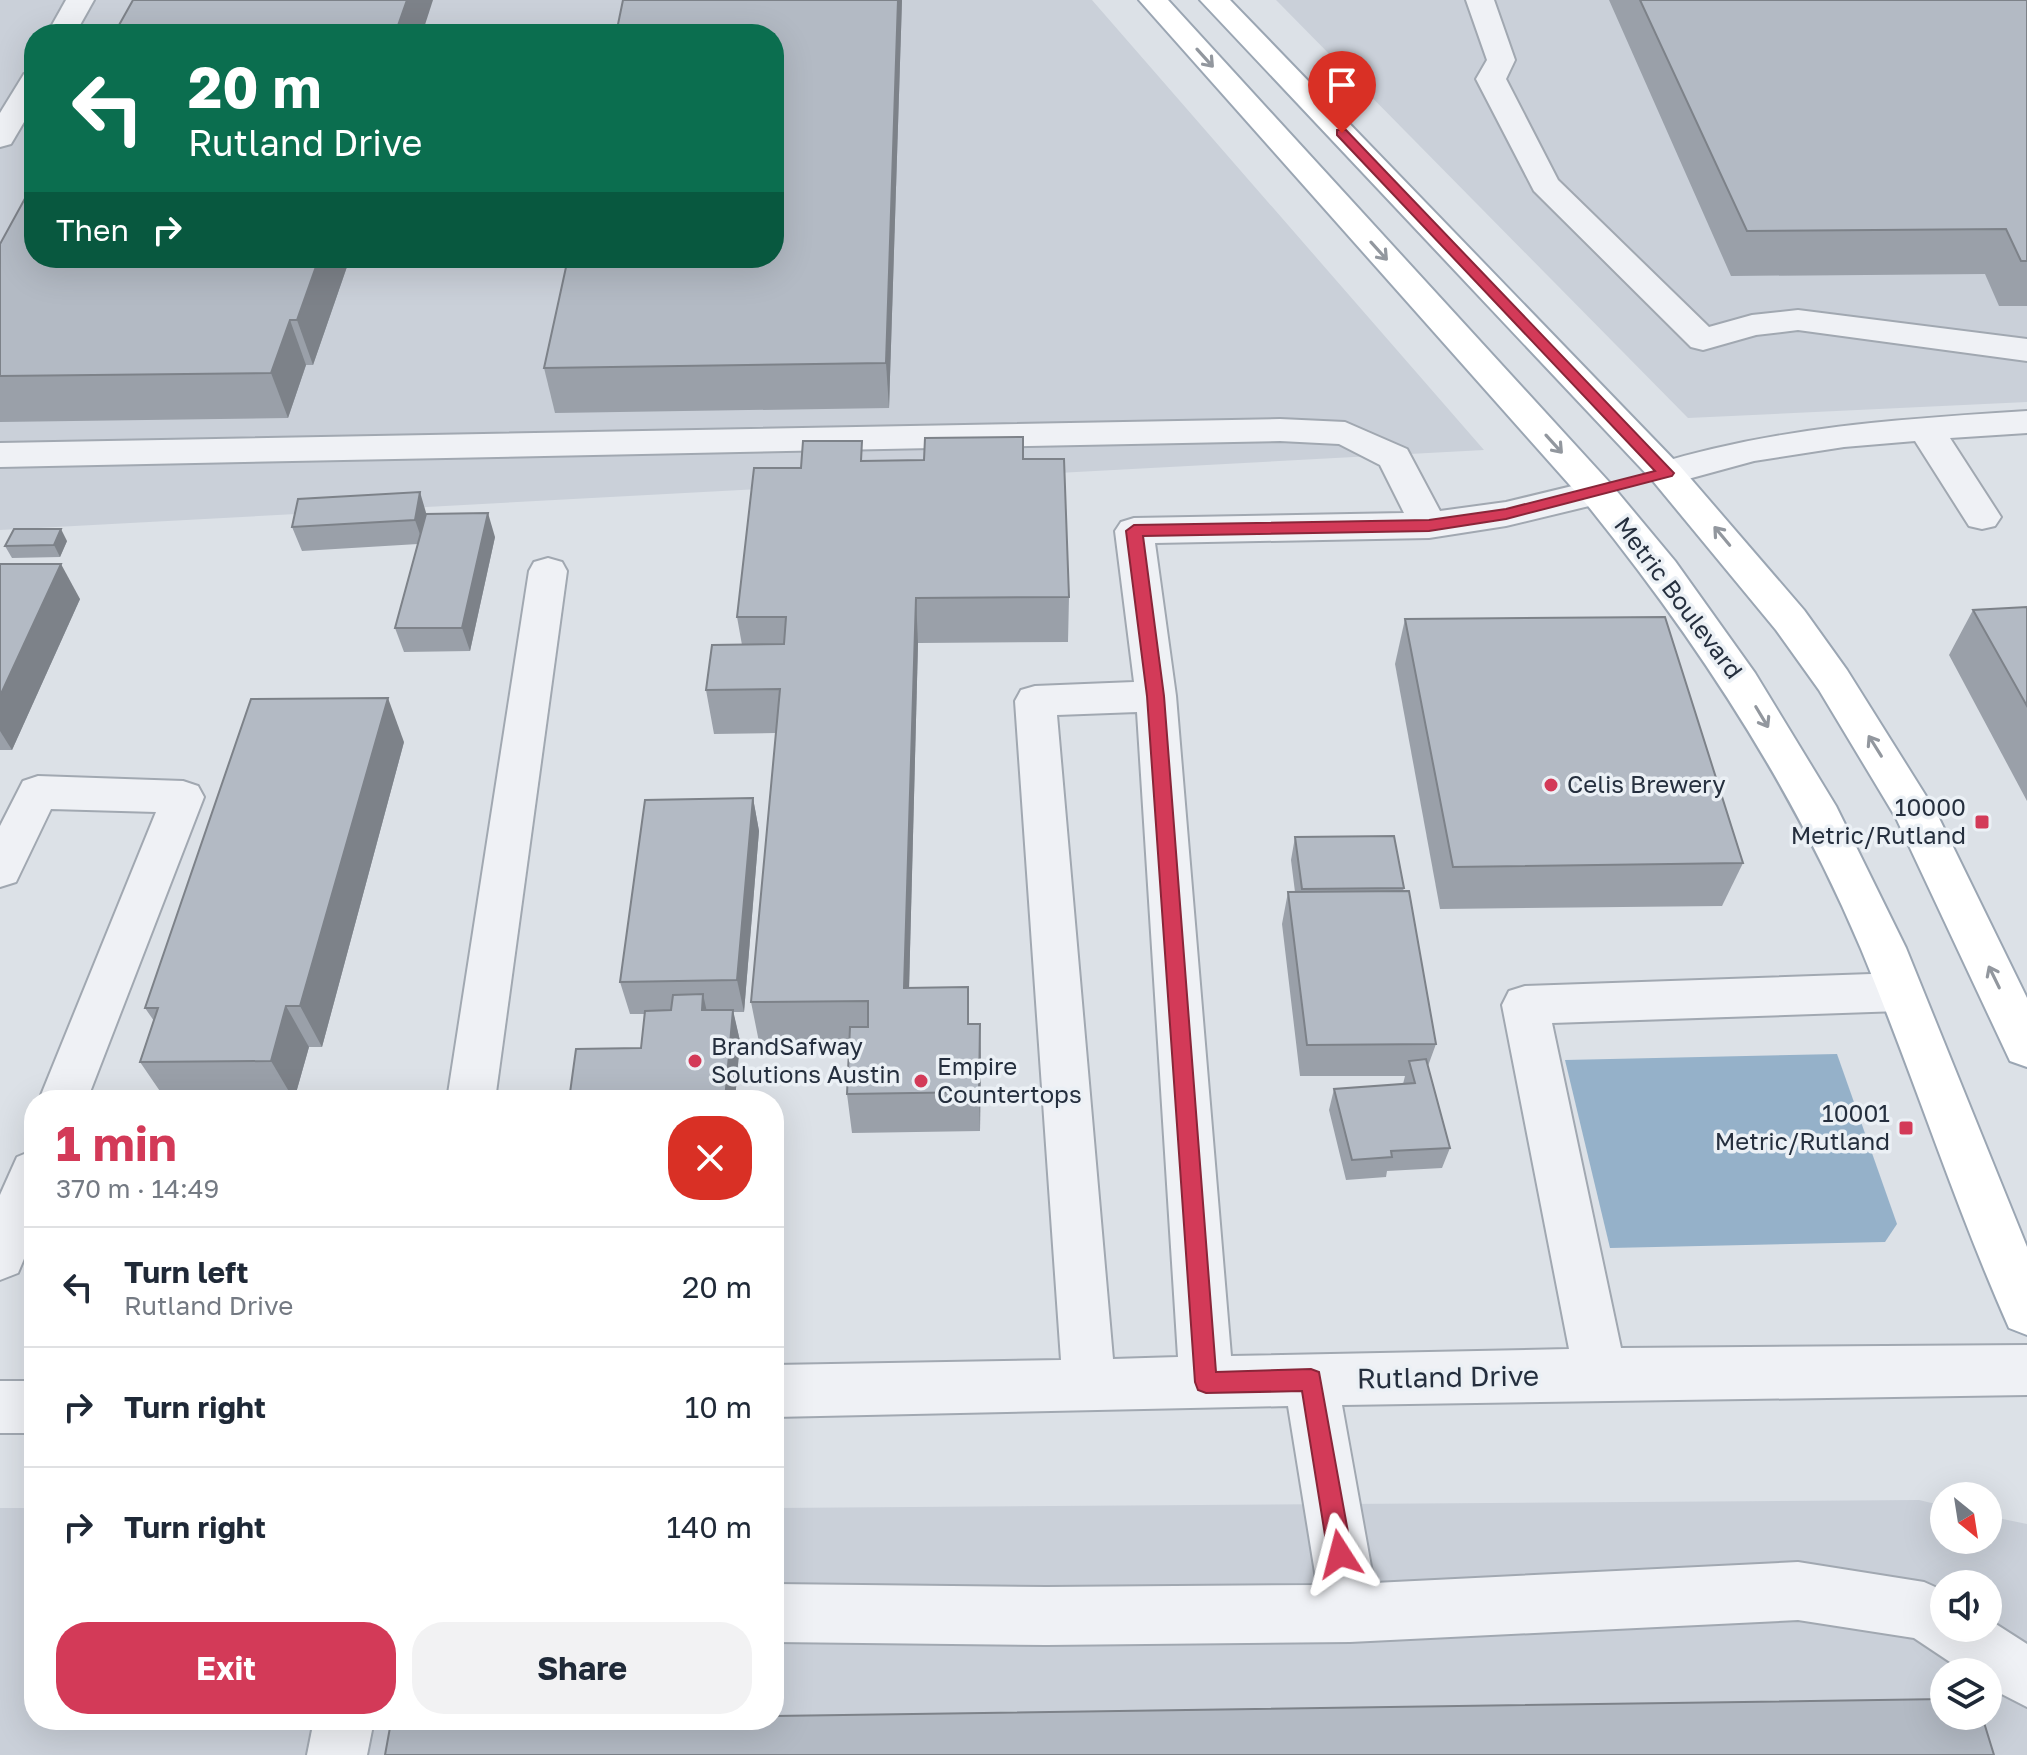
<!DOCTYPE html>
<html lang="en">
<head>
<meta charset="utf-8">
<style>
  body { margin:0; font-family:"Golos Text",sans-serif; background:#f2f2f3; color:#1f2937; height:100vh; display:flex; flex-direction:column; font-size:30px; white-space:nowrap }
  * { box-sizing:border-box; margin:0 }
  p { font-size:26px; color:#747a83 }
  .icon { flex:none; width:44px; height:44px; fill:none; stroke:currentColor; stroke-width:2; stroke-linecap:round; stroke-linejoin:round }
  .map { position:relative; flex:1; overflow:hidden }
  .drawer { position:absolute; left:24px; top:1090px; width:760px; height:640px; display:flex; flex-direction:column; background:#fff; border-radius:32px; box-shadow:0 8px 32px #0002 }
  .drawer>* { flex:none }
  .banner { position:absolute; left:24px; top:24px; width:760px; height:244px; border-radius:32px; box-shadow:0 8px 32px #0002; background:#0b6e4f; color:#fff; overflow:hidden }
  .needle { width:52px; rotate:150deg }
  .tools { position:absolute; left:1930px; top:1482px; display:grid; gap:16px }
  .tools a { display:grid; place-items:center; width:72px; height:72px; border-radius:50%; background:#fff; box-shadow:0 8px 32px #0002; font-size:40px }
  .pin { position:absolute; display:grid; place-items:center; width:68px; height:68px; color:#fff; margin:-82px -34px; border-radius:50% 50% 50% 0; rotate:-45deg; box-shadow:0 0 8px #0007 }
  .pin .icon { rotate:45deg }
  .me { position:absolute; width:88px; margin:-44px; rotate:351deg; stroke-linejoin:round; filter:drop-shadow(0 0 6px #0008) }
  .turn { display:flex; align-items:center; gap:28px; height:168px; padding:0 32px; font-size:36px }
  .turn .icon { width:104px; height:104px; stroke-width:2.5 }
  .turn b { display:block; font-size:56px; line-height:68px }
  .then { display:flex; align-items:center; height:76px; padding:0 32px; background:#0003; gap:16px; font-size:30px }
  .round { display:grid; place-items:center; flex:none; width:84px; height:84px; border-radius:32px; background:#f2f2f3 }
  .overview { display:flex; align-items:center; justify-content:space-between; height:136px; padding:0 32px }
  h1 { font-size:48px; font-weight:700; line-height:60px; color:#d33a58 }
  .action { display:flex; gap:16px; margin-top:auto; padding:16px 32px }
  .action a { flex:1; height:92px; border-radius:32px; background:#d33a58; color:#fff; font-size:32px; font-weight:700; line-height:92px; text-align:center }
  .action a+a { background:#f2f2f3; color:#1f2937 }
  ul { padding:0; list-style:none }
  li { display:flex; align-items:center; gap:24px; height:120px; padding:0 32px; border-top:2px solid #e0e1e3 }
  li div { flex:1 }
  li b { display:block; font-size:30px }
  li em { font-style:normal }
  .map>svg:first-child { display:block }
</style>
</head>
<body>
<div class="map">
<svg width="2027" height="1755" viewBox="0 0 2027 1755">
  <rect width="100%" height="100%" fill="#dce1e7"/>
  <g fill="#cad0d9" fill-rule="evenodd">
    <path d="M0,0H1092L1484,450L0,530ZM34,34H774V258H34Z"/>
    <path d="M1276,0H2027V402L1688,418Z"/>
    <path d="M1919,1500L1944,1506V1540H1988V1516L2027,1524V1755H0V1508H34V1720H774V1508ZM1944,1584H1988V1628H1944ZM1944,1672H1988V1716H1944Z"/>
  </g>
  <path fill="#95b1c9" d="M1837,1054L1897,1224L1885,1242L1610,1248L1565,1060Z"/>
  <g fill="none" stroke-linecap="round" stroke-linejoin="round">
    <defs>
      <g id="minor">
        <path d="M66,0H94L75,34H47Z"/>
        <path d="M1466,0H1494L1515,60L1506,79L1558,180L1709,327L1752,315L1798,310L2027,339V361L1798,330L1756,335L1703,350L1691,347L1534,191L1476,79L1487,60Z"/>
        <path d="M34,71V105L11,144L0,147V113L24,74Z"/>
        <path d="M2027,411V433L1950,438L2001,517L1995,526L1982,529L1969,526L1915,441L1844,447L1754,461L1666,485L1653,481L1648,473L1653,465C1776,427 1900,419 2027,411Z"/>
        <path d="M1280,419L1345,422L1407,449L1440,511L1506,502L1597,480L1610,483L1615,492L1610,501L1506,526L1429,538L1155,543L1176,696L1231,1356L1569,1349L1502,1005L1509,991L1525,986L1900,973L1916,979L1923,992L1916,1005L1900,1011L1552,1023L1621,1348L2027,1345V1395L1342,1405L1374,1583L1798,1562L1924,1582L1944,1591V1628H1988V1619L2027,1644V1707L1988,1687V1672H1965L1914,1638L1798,1620L1350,1642L1046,1645L774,1642V1584L1046,1587L1317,1585L1288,1406L774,1417V1365L1061,1360L1015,701L1021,690L1035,686L1134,682L1115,531L1121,522L1134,518L1404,513L1380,465L1339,444L1280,441L0,467V443ZM1137,712L1178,1357L1113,1359L1057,715Z"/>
        <path d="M548,558L562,562L567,571L495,1100H447L529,571L534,562Z"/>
        <path d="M38,776L183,781L198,786L204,797L87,1100H39L156,812L51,809L16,882L0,887V826L23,781Z"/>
        <path d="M34,1150V1235L18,1273L0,1280V1195L17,1157Z"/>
        <rect x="0" y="1381" width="34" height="52"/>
        <path d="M314,1720H374L367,1755H307Z"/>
      </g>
      <g id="major">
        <path d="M1139,0H1168L1610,483L1675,561L1755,673L1836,806L1906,948L2027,1247V1335L2009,1328C1954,1204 1913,1074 1861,949C1792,785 1695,638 1584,501Z"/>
        <path d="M1200,0H1230L1679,465L1804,610L1847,670L1936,812L2027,998V1067L2010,1061L1896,818L1819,690L1776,630L1653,481Z"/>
      </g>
    </defs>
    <use href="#minor" stroke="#a1a8b1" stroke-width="4"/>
    <use href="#major" stroke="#9ba6b3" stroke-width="4"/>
    <use href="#minor" fill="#eff1f5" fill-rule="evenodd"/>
    <use href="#major" fill="#fff" fill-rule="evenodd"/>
  </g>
  <g fill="#9aa0a9">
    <path d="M902,0L889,408L555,413L544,368Z"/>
    <path d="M1609,0H2027V306H1999L1985,274L1731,276Z"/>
    <path d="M0,244L350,258L313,365H306L288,418L0,422Z"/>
    <path d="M1023,459L1069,597L1068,642L918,643L909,988L970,1024H980V1131L852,1133L847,1094L850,1041L759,1042L751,1002L776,733L714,734L706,690L742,645L737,617L801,468L864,461Z"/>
    <path d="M427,514L495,537L470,651L404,652L395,628L418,544L302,551L292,527Z"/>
    <path d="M67,541L60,557L12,558L5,546Z"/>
    <path d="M0,564L80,599L12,750H0Z"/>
    <path d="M2027,607V801L1949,655L1973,610Z"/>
    <path d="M1405,619L1743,863L1722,906L1440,909L1395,664Z"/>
    <path d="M404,742L322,1047H309L294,1100H166L140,1062L154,1021L145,1008Z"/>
    <path d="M753,798L759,831L744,1012H733L740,1041L735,1100L641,1048L645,1014H630L620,982Z"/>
    <path d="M1295,837L1404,888L1403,891L1436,1044L1428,1066L1450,1148L1442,1168L1387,1171L1386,1177L1346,1180L1329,1110L1334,1089L1403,1084L1405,1076H1300L1282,924L1288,892H1295L1291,860Z"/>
  </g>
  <g fill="#7d8289">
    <path d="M407,0H433L422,34H395Z"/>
    <path d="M898,0H902L889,408L886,363Z"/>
    <path d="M319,258H350L313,365L297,320Z"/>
    <path d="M290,320L306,365L288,418L271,373Z"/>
    <path d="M420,492L427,516L423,543L415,520Z"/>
    <path d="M488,513L495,537L470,651L462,628Z"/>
    <path d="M61,529L67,541L60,557L54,545Z"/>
    <path d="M61,564L80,599L12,750L0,731V696Z"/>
    <path d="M916,598L918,643L908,1029L904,988Z"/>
    <path d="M388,698L404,742L322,1047L300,1006Z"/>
    <path d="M753,798L759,831L744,1012L737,980Z"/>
    <path d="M703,994L710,1026L702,1010Z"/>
    <path d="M286,1006L309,1047L294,1100L271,1061Z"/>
    <path d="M733,1010L740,1041L735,1100H725Z"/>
    <path d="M980,1024L981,1064L980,1131L979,1092Z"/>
  </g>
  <g fill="#b3bac4" stroke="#7d8289" stroke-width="2">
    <path d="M133,0H407L395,34H114Z"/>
    <path d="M623,0H898L886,363L544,368L568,258H774V34H616Z"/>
    <path d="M1640,0H2027V261H2021L2006,229L1747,231Z"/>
    <path d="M34,182V258H319L297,320H290L271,373L0,376V244Z"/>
    <path d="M1023,437V459H1064L1069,597L916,598L904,988L968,987V1024H980L979,1092L847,1094L850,1027H868V1001L751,1002L780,689L706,690L712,645L784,644L786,617H737L754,468H801L803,441H862L861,461L924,460L925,438Z"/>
    <path d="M420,492L415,520L292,527L298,499Z"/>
    <path d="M488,513L462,628H395L426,514Z"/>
    <path d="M14,529H61L54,545L5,546Z"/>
    <path d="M0,564H61L0,696Z"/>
    <path d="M2027,607V706L1973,610Z"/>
    <path d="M1665,617L1743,863L1453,867L1405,619Z"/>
    <path d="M388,698L300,1006H286L271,1061L140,1062L158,1008H145L251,699Z"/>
    <path d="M753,798L737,980L620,982L645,800Z"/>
    <path d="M1394,836L1404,888L1302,889L1295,837Z"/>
    <path d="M1409,891L1436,1044L1307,1045L1288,892Z"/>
    <path d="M703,994L702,1010H733L725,1100H569L576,1049L641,1048L645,1011L671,1010L673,995Z"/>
    <path d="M1426,1059L1450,1148L1391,1151L1392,1157L1352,1160L1334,1089L1415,1083L1409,1061Z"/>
    <path d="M1944,1699V1716H1982L1994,1755H385L391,1722L499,1720H774V1716Z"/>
  </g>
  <defs><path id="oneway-shaft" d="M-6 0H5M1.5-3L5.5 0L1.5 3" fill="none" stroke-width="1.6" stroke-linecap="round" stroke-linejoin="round" transform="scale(2)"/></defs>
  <g stroke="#92979e">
    <use href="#oneway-shaft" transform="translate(1205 58) rotate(48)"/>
    <use href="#oneway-shaft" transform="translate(1379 251) rotate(48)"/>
    <use href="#oneway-shaft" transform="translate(1554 444) rotate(48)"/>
    <use href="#oneway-shaft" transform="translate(1722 536) rotate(-130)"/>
    <use href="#oneway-shaft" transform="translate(1762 717) rotate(59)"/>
    <use href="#oneway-shaft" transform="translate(1875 746) rotate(-122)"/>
    <use href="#oneway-shaft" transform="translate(1994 977) rotate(-116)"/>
  </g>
  <path fill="#d33a58" stroke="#892639" stroke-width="2" d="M1337,130H1346L1674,473L1672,476L1506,519L1429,531L1143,536L1164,696L1216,1372L1311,1369L1319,1372L1352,1554L1348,1563L1340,1566L1332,1563L1328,1554L1302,1391L1206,1393L1198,1390L1195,1382L1147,696L1126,531L1134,525L1429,520L1506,509L1655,471L1337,135Z"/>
  <g fill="#d33a58" stroke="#ebf0f5" stroke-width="3">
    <circle cx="1551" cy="785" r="8"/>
    <rect x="1974" y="814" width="16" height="16" rx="4"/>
    <circle cx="695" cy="1061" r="8"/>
    <circle cx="921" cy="1081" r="8"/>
    <rect x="1898" y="1120" width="16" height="16" rx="4"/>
  </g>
  <g text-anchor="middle" stroke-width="7" stroke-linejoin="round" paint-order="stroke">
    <g font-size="24" fill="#252f3e" stroke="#ebf0f5">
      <text transform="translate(1678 598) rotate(53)" y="8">Metric Boulevard</text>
    </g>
    <g font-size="24" fill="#252f3e" stroke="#ebf0f5" text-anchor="start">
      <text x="1567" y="793">Celis Brewery</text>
      <text x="1966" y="816" text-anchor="end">10000<tspan x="1966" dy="28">Metric/Rutland</tspan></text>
      <text x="711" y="1055">BrandSafway<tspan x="711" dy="28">Solutions Austin</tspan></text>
      <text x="937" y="1075">Empire<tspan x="937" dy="28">Countertops</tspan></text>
      <text x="1890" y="1122" text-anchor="end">10001<tspan x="1890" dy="28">Metric/Rutland</tspan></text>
    </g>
    <g font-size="28" fill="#252f3e" stroke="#ebf0f5">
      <text transform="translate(1448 1377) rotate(-1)" y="10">Rutland Drive</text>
    </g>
  </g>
</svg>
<div class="tools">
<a><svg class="needle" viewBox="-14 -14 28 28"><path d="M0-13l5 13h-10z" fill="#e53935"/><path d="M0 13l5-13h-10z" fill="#747a83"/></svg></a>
<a><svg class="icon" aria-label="sound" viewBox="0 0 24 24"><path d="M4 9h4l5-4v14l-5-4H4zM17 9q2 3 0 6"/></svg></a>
<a><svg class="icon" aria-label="layers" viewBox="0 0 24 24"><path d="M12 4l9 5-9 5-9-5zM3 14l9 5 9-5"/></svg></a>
</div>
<div class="pin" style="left:1342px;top:133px;background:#d93025"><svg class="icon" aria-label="arrive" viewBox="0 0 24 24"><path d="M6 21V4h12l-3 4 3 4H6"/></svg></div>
<svg class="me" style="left:1340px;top:1554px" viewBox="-20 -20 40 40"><path d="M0-17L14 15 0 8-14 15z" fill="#d33a58" stroke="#fff" stroke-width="4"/></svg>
<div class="banner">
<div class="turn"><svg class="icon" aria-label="left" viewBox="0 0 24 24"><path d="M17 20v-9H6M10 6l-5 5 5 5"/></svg><div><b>20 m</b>Rutland Drive</div></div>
<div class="then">Then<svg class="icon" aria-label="right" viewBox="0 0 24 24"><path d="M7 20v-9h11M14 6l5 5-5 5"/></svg></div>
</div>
<section class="drawer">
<div class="overview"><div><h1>1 min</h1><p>370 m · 14:49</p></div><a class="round" style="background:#d93025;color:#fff"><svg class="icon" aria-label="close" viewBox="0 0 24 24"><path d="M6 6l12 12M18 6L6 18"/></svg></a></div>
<ul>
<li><svg class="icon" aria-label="left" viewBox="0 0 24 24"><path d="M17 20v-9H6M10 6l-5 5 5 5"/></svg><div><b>Turn left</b><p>Rutland Drive</p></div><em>20 m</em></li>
<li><svg class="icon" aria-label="right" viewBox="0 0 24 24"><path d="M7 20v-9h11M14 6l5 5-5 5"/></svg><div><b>Turn right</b></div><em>10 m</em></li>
<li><svg class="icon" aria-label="right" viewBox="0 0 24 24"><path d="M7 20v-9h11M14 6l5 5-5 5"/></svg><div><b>Turn right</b></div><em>140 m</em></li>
</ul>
<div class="action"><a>Exit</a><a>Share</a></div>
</section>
</div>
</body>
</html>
